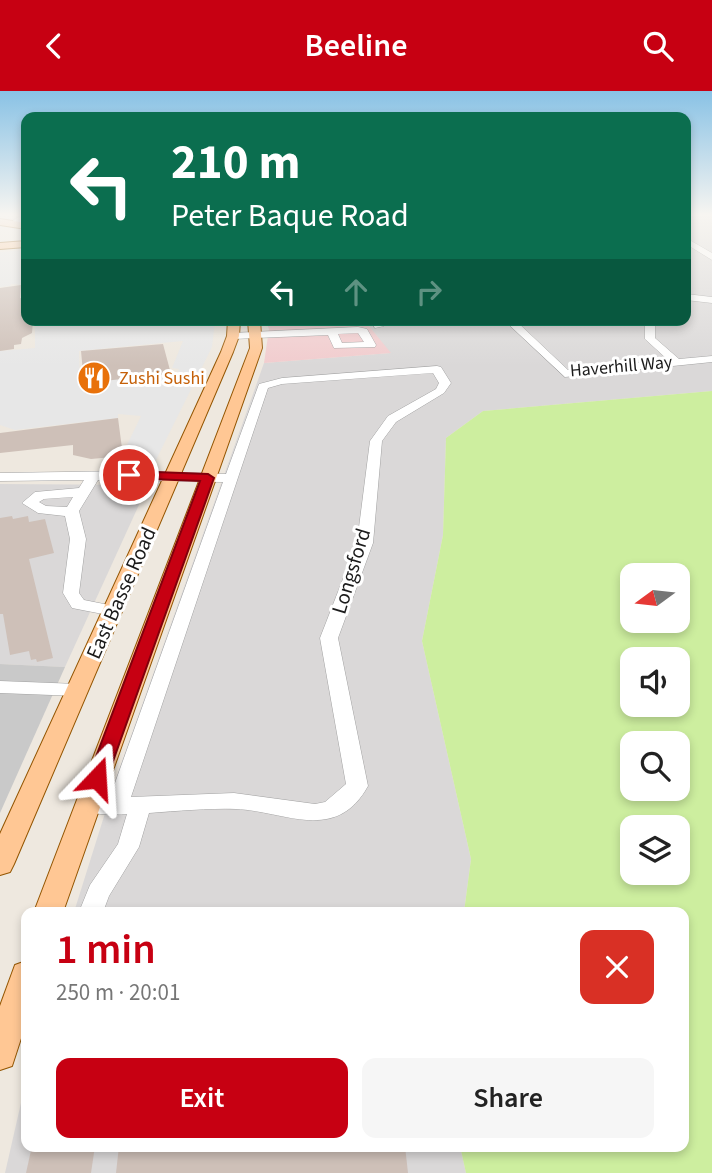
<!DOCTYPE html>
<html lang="en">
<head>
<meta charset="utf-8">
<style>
  body { margin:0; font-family:"Source Sans 3",sans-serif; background:#f6f6f6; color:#222; height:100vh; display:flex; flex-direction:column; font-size:26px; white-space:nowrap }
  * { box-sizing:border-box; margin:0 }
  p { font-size:23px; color:#767676 }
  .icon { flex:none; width:38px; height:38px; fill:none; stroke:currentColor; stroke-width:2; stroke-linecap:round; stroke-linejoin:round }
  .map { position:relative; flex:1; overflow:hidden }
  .panel { position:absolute; left:21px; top:816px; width:668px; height:245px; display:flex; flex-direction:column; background:#fff; border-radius:14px; box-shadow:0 4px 10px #0003 }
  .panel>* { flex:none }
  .banner { position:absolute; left:21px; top:21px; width:670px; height:214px; border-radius:14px; box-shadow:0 4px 10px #0003; background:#0b6e4f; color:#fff; overflow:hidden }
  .needle { width:46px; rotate:255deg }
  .fabs { position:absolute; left:620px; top:472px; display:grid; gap:14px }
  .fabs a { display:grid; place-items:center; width:70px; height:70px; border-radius:14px; background:#fff; box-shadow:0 4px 10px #0003; font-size:35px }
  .pin { position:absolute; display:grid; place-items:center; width:60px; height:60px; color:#fff; margin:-30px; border:4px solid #fff; border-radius:50%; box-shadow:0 2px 7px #0007 }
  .me { position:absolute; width:77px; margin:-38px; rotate:20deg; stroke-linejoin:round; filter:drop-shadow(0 0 5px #0008) }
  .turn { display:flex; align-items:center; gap:24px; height:147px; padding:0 35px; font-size:32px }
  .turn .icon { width:91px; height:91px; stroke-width:2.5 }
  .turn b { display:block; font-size:49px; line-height:60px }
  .lanes { display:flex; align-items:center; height:66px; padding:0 35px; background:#0003; justify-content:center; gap:35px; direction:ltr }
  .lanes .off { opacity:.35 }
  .round { display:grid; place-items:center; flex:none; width:74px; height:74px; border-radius:14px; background:#f6f6f6 }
  .head { display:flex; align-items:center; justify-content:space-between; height:119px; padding:0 35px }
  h1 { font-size:42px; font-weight:600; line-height:52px; color:#c70012 }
  .cta { display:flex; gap:14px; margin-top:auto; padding:14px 35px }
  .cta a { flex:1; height:80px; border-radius:14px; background:#c70012; color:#fff; font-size:28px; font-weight:600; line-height:80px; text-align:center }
  .cta a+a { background:#f6f6f6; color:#222 }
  header { display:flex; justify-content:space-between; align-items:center; height:91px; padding:0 35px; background:#c70012; color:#fff; font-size:32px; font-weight:600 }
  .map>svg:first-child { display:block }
</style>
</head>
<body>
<header><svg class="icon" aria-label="back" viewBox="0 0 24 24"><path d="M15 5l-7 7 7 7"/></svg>Beeline<svg class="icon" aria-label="search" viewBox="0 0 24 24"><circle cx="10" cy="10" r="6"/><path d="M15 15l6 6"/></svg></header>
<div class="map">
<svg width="712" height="1082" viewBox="0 0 712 1082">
  <rect width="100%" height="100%" fill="#eee8df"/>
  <g fill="#dad8d8">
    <path d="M686,123H712V206L686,204Z"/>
    <path d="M686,209L712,211V300L483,320L446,347L443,444L422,550L471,768L464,821H74L117,684L264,272L390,262L364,229H686Z"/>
    <path d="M0,393L148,394L65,576L0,573Z"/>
    <path d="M26,990V1055H460L466,1082H5Z"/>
  </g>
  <path fill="#f1ccce" d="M265,229H364L391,262L264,272L269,238Z"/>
  <path fill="#c9c9c9" d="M0,573L65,576L0,722Z"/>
  <path fill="#cdee9f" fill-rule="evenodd" d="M712,300V1082H466L460,1055H684V821H464L471,768L422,550L443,444L446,347L483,320ZM632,485H677V530H632ZM632,569H677V614H632ZM632,653H677V698H632ZM632,737H677V782H632Z"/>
  <g fill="#e7e7e7" fill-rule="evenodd">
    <path d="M26,159V194L11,193L10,195L0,196V161Z"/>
    <path d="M35,229H215L212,256L153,375L124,374L134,357L126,356L141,325L118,323V327L15,339L0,334V260L35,257ZM183,250L172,277L179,278L177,282L80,292L79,260Z"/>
  </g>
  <g fill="#cec0b8">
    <path d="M21,194L20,207L26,208V229H33L32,242L22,247L21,253L14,254V258L0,260V197Z"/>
    <path d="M163,253L171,283L84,292L81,260Z"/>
    <path d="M118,327L123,365L91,368L73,364V354L0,362V342Z"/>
    <path d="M12,425L13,428L28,425L29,431L45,428L54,462L29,468L53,567L37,571L36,568L31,569L29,560L10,564L3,523H0V427Z"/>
    <path d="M32,1055H95L91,1082H26Z"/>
    <path d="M119,1055H405L408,1082H116Z"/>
  </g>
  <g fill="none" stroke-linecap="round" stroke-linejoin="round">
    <defs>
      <g id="minor">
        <path d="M23,123H26V128L17,135H11V131Z"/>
        <path d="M686,147L712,162V169L686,153Z"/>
        <path d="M686,203L712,206V212L686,209Z"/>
        <path d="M370,229H380L384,235L375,237Z"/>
        <path d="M504,229H515L568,279L668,269L645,248V229H655V247L679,268L712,265V271L565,286Z"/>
        <path d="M358,236L367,238L376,254L375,256L334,257L328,244L233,248L228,245L233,242ZM358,242L364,251L342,252L338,243Z"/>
        <path d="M437,275L441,276L451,292L444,302L396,331L382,350L373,452L338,547L368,695C336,753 285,720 236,718C207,717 178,720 149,722L139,756L109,805L103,821H79L90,794L118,753L127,723C113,724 95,724 80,719L77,713L80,707L88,705L110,706L223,391L98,389L79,420L86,448L79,502L84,509L119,516L121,520L113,525L72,517L63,502L70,448L65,425L38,422L22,412L35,401L79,397L84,389L0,390V382L129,380L226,383L259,293L282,287ZM433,282L439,292L436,298L388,325L370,350L357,452L320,547L346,693L325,711L315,713L234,702L131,706L268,297L282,293ZM73,406L67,416L46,415L39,411L44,408Z"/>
        <path d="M0,590L78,593L85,594L87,599L85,604L78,605L0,602Z"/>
      </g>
      <g id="major">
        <path d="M0,128L26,132V138L0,134Z"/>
        <path d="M26,150V156L0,158V152Z"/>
        <path d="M228,229H240L239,245L233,261L14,773L10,781L0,784V743L221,261L227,245Z"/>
        <path d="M248,229H260L262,257L63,821H34L250,257Z"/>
        <path d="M26,870V932L12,975L0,979V915L15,874Z"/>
      </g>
    </defs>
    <use href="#minor" stroke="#a2a2a2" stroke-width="1"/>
    <use href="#major" stroke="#935500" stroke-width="2"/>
    <use href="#minor" fill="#fff" fill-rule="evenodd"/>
    <use href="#major" fill="#ffc794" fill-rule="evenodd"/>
  </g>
  <linearGradient id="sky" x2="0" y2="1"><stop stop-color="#89c2e5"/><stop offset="0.45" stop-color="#f7f5f1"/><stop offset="1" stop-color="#f7f5f1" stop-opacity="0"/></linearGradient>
  <rect width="712" height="275" fill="url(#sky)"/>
  <path fill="#c70012" stroke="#81000c" stroke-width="2" d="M129,380L208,383L214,387L107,687L104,692L97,694L91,692L88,687L200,390L125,387L123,384Z"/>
  <defs>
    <symbol id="restaurant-disc" viewBox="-11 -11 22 22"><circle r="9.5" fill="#e8710a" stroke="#fff"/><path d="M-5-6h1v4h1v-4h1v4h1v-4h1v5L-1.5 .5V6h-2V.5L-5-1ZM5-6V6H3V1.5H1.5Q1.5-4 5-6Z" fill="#fff"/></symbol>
  </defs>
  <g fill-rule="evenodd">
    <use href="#restaurant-disc" x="75" y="268" width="38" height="38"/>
  </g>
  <g text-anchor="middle" stroke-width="6" stroke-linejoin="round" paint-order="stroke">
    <g font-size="18" fill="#1b1b1b" stroke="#fff">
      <text transform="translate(621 275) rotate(-5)" y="6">Haverhill Way</text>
    </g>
    <g font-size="18" fill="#c56008" stroke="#fff" text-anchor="start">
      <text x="119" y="293">Zushi Sushi</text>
    </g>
    <g font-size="21" fill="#1b1b1b" stroke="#fff">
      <text transform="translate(351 480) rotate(-73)" y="7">Longsford</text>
      <text transform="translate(121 502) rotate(-66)" y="7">East Basse Road</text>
    </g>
  </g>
</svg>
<div class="fabs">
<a><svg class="needle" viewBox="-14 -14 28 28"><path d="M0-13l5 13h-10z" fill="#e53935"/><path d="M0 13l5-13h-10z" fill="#767676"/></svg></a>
<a><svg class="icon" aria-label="sound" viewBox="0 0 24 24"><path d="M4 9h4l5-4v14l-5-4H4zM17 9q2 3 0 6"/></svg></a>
<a><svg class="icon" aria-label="search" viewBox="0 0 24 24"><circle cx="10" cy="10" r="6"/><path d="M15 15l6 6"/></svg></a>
<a><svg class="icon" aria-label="layers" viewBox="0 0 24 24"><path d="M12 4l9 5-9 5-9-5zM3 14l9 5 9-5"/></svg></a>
</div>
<div class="pin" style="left:129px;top:384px;background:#d93025"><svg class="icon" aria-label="arrive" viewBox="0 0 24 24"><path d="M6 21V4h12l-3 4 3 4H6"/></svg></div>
<svg class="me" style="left:97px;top:687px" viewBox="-20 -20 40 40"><path d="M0-17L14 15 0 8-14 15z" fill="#c70012" stroke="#fff" stroke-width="4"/></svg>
<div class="banner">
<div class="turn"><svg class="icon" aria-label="left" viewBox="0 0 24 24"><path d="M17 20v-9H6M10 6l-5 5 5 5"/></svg><div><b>210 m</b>Peter Baque Road</div></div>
<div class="lanes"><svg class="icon" aria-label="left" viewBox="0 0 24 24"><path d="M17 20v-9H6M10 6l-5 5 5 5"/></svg><svg class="icon off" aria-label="ahead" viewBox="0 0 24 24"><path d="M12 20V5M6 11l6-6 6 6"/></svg><svg class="icon off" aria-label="right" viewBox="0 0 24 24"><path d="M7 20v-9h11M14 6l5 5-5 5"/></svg></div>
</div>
<section class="panel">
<div class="head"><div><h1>1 min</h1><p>250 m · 20:01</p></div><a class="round" style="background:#d93025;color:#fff"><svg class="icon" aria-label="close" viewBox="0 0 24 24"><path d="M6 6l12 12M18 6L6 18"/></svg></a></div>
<div class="cta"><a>Exit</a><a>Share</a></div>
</section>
</div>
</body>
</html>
